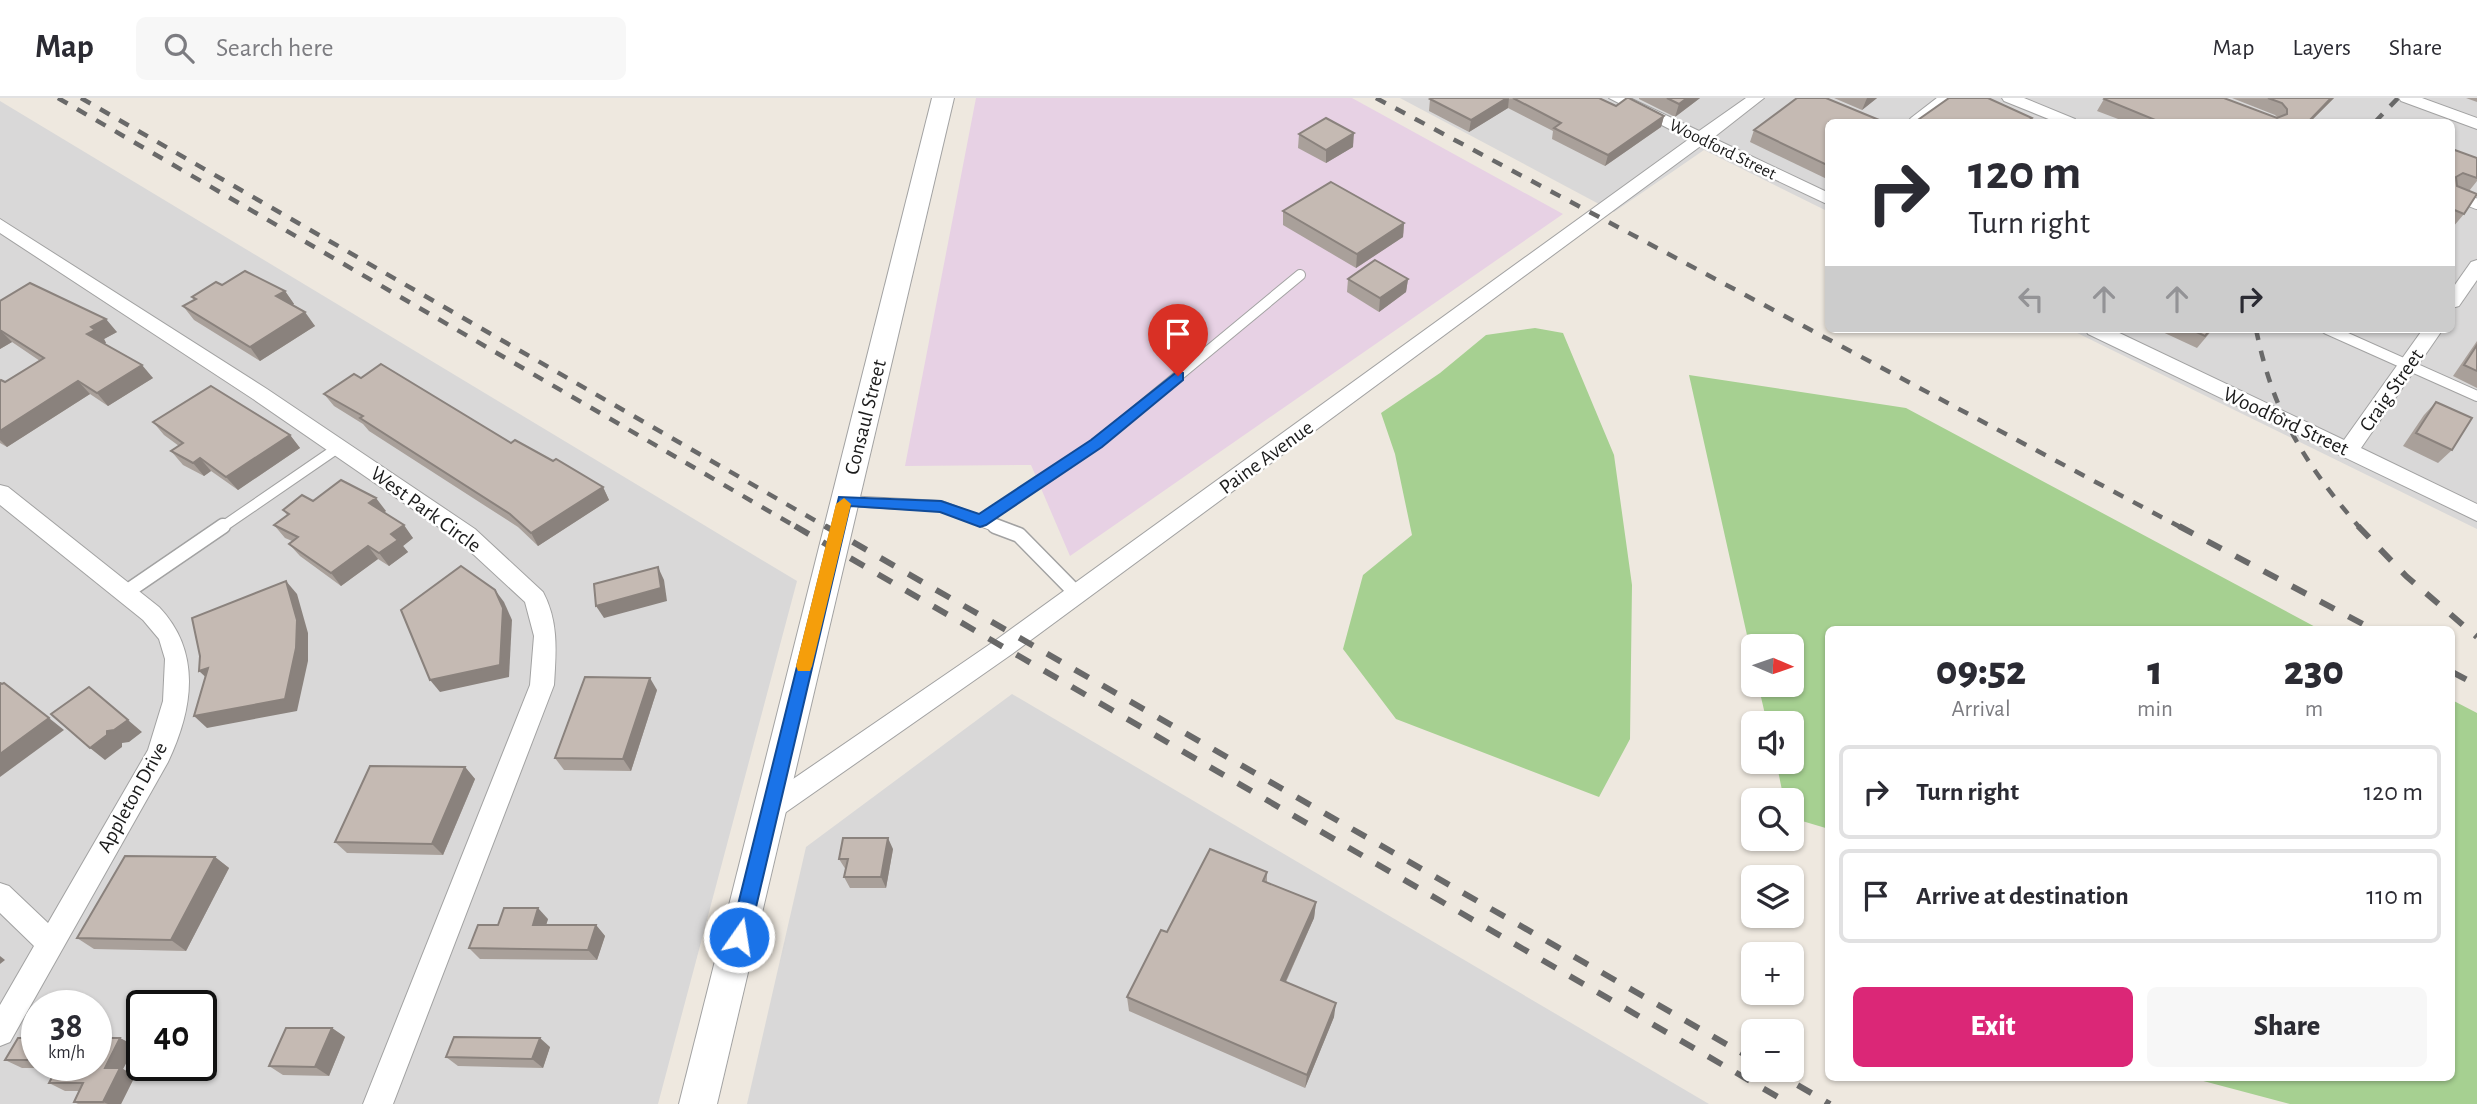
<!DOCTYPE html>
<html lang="en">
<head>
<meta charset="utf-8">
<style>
  body { margin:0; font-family:"Alegreya Sans",sans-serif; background:#f7f7f7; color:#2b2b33; height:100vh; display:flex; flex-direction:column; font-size:26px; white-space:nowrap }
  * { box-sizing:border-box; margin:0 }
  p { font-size:23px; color:#7c7c81 }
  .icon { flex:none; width:38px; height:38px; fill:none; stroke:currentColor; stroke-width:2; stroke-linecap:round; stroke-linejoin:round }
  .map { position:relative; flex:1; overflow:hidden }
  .drawer { position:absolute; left:1825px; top:528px; width:630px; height:455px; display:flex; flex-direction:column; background:#fff; border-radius:10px; box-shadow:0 2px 5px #0004 }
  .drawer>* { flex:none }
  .top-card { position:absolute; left:1825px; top:21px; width:630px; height:214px; border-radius:10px; box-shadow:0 2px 5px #0004; background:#fff; color:#2b2b33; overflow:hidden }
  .needle { width:46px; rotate:92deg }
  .controls { position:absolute; left:1741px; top:536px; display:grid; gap:14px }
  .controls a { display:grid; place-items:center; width:63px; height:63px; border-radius:10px; background:#fff; box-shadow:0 2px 5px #0004; font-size:35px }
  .speed { position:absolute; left:21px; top:892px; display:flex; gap:14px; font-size:35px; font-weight:700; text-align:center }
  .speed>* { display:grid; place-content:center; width:91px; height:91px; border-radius:50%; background:#fff; box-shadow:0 2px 5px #0004; line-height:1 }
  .speed small { font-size:18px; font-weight:400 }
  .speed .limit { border:4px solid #111; border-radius:10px; background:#fff; color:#111 }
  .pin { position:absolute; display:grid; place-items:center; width:60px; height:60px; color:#fff; margin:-72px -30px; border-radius:50% 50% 50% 0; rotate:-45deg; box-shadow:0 0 7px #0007 }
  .pin .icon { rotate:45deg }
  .me { position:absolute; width:77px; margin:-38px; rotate:13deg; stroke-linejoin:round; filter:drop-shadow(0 0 5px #0008) }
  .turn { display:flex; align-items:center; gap:24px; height:147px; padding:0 28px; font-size:32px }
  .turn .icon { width:91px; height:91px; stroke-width:2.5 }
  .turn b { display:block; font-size:49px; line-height:60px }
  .lanes { display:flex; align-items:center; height:66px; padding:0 28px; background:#0003; justify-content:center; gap:35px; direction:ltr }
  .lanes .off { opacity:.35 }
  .eta { display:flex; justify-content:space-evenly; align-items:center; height:119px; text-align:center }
  .eta b { font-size:42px; font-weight:800; line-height:49px }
  .button { display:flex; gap:14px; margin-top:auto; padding:14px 28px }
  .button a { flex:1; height:80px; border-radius:10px; background:#db2777; color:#fff; font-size:28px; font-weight:800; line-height:80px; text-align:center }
  .button a+a { background:#f7f7f7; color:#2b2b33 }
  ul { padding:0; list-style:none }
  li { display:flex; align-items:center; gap:21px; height:94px; margin:0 14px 10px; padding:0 14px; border:4px solid #e1e1e2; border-radius:10px }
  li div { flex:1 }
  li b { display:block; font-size:26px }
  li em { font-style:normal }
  header { display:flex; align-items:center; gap:42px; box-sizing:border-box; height:98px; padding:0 35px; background:#fff; border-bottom:2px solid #e1e1e2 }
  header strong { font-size:33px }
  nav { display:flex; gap:38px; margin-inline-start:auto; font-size:24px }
  .search { width:490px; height:63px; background:#f7f7f7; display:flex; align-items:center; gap:18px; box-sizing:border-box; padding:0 24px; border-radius:10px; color:#7c7c81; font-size:26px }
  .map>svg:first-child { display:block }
</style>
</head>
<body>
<header>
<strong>Map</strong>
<div class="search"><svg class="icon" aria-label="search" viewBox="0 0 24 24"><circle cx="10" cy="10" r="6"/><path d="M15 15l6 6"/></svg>Search here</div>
<nav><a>Map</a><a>Layers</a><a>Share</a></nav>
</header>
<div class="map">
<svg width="2477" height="1006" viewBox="0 0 2477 1006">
  <rect width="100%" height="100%" fill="#eee8df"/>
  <g fill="#d9d8d8" fill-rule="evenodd">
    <path d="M1400,0H2477V431L2069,231H2452V24H1829V114L1704,52L1614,114Z"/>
    <path d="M0,3L797,483L658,1006H0ZM37,908H96V968H37ZM142,908H201V968H142Z"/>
    <path d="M1012,596L1709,1006H747L806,749Z"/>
  </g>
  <path fill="#e7d1e4" d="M976,0H1352L1563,116L1070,458L1031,367L905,368Z"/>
  <g fill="#a6d091">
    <path d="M1535,230L1563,235L1614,357L1632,487L1630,641L1599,699L1396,621L1343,551L1363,477L1412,437L1395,356L1381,315L1440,275L1486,237Z"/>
    <path d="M1689,277L1906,310L2321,532H1829V731L1792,720V702H1784L1776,663H1792V625H1767L1758,586H1792V548H1754L1753,564Z"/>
    <path d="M2452,602L2477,615V1006H2290L2192,980H2452Z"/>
  </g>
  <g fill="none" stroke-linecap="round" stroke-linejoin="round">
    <defs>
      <g id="service-far1">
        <path d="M1914,24L1945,0"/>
        <path d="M2452,96L2477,106"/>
        <path d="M2327,231L2477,298"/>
        <path d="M845,403L941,408L999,430"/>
        <path d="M980,423L1097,345L1300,177"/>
        <path d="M221,430L339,349"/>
      </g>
      <g id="service">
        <path d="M995,428L1019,437L1077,496"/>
        <path d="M125,495L223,428"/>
      </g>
      <g id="minor">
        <path d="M1609,0H1630L1699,33L1746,0H1764L1713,40L1829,95V107L1702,47L1012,556L779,719L770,722L761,719L757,711L761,703L996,542L1689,41Z"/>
        <path d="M2002,0H2024L2075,21L2077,24H2056L2004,3Z"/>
        <path d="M2399,0H2422L2477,20V31L2401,3Z"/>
        <path d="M0,121L267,291L475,431L543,494C559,524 556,554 554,587L393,1006H363L530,587L534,538L525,504L459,443L253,301L0,135Z"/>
        <path d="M2477,162V182L2459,208L2452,210V191L2471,164Z"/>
        <path d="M2085,231H2111L2344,342L2423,231H2443L2361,350L2477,406V423L2088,236Z"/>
        <path d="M0,387L8,389L159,509C202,554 193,611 168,664L10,944L0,948V907L34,848L0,815V785L9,788L48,825L148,652L163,603L165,561L159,541L143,522L0,407Z"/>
      </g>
      <path id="tertiary" d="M932,0H954L717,1006H679Z"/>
    </defs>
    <use href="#service-far1" stroke="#a2a2a2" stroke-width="12"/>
    <use href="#service" stroke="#a2a2a2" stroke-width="17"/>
    <use href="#minor" stroke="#a2a2a2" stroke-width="2"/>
    <use href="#tertiary" stroke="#a2a2a2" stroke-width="2"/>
    <use href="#service-far1" stroke="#fff" stroke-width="10"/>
    <use href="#service" stroke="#fff" stroke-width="14"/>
    <use href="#minor" fill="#fff" fill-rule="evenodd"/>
    <use href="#tertiary" fill="#fff" fill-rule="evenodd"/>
    <g stroke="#696969" stroke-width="4.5" stroke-dasharray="11 11" stroke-linecap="butt">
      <path d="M58,0L798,430"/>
      <path d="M81,0L828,430"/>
      <path d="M1376,0L2182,430"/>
      <path d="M2375,24L2398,0"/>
      <path d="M2256,231C2273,315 2304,365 2360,430"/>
    </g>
    <g stroke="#696969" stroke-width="6" stroke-dasharray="16 16" stroke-linecap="butt">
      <path d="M795,428L1790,1006"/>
      <path d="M825,428L1754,962"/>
      <path d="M2179,428L2374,532"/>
      <path d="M2358,428L2406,478L2477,539"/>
      <path d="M2452,574L2477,587"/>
      <path d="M1770,971L1830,1006"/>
    </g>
  </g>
  <g fill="#a9a09a">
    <path d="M1432,0H1599L1616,8L1664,18L1661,29L1605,68L1552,41L1553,33L1508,10L1469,34L1429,13L1430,1Z"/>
    <path d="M1639,0H1700L1675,19L1639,1Z"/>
    <path d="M1834,0H1877L1862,12Z"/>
    <path d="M2232,0H2334L2310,24H2126L2097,13L2104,1L2278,20L2275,17Z"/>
    <path d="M2466,0H2477V4Z"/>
    <path d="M1829,24V82L1750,44L1754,32Z"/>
    <path d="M1299,36L1353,49L1326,65L1298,50Z"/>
    <path d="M2452,51L2477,60V83L2469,93L2464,116L2453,129H2452Z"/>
    <path d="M1283,113L1404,125L1403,139L1356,170L1283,127Z"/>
    <path d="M1348,181H1408L1406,194L1379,214L1347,194Z"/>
    <path d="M222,187L285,193L294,206L292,207L315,228L260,263L194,222L183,208L194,202L192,199Z"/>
    <path d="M0,203L117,234L104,241L106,245L104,246L153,280L108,308L90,296L7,349L0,345V283L5,284L40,263L12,244L0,251Z"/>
    <path d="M2156,231H2213L2197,250Z"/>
    <path d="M2477,243V290L2453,278Z"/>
    <path d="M361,280L553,363L603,389L609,402L538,448L518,429L369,333L363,326L334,308L324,296Z"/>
    <path d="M2436,304L2452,352L2438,365L2403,348L2424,317Z"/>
    <path d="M153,324L290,337L300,350L238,392L211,373L204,378L183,367L171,353L179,348L164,337Z"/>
    <path d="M313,403L386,413L384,414L413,440L403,448L408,454L389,468L378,461L341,488L300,458L289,446L292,443L285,440L274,427L287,417L283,412Z"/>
    <path d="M657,592L631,673L564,672L555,660Z"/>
    <path d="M465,669L475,681L443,757L347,755L335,744Z"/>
    <path d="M893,751L886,790H850L844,779L846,772L839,761Z"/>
    <path d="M215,759L229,770L186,853L94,851L77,840Z"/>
    <path d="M1267,774V785L1316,804L1314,820L1286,884L1334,919L1305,990L1129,913L1127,899L1167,834Z"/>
    <path d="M548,821L546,827H596L605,838L597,862L480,861L469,850L498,827Z"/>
    <path d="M332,930L345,939L329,978L283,977L269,968Z"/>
    <path d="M37,940V968H96L120,940L135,948L123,971L135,978L121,1006H78L74,1004L79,993H65L49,985L56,970H22L5,962Z"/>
    <path d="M550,949L543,970L458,968L446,959Z"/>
  </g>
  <g fill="#8a827d">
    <path d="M1507,0H1509L1508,10L1469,34L1471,22Z"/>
    <path d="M1687,0H1700L1675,19L1679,6Z"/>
    <path d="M1867,0H1877L1862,12Z"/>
    <path d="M2331,0H2334L2310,24H2308Z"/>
    <path d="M1664,18L1661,29L1605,68L1608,57Z"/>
    <path d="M1354,35L1353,49L1326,65V52Z"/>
    <path d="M1404,125L1403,139L1356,170L1357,156Z"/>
    <path d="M1408,181L1406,194L1379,214L1380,200Z"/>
    <path d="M285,193L294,206L285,212L276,198Z"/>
    <path d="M305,214L315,228L260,263L250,249Z"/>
    <path d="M106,221L117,234L104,241L106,245L98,249L87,236L91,229Z"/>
    <path d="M0,232L12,244L0,251Z"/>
    <path d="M142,267L153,280L108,308L97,295Z"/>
    <path d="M78,283L90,296L7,349L0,342V333Z"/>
    <path d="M290,337L300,350L238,392L226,379Z"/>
    <path d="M200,360L211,373L204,378L193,365Z"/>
    <path d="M603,389L609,402L538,448L531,435Z"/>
    <path d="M376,400L386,413L379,418L369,405Z"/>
    <path d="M404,427L413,440L403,448L408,454L389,468L379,455L391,436Z"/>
    <path d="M368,448L378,461L341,488L331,475Z"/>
    <path d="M658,469L664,482L667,503L604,520L596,508Z"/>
    <path d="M286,483L297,496L308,535V563L297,613L207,630L194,618Z"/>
    <path d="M495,492L504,504L512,522L509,579L440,594L430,582Z"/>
    <path d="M208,570L212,585L199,573Z"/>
    <path d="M650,580L657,592L631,673L623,661Z"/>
    <path d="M49,620L64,632L0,679V656Z"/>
    <path d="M128,622L142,634L129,644L122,645V649L105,662L90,650L107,633Z"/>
    <path d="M465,669L475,681L443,757L432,746Z"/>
    <path d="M888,740L893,751L886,790L881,779Z"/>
    <path d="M215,759L229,770L186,853L171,842Z"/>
    <path d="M1316,804L1314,820L1280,896L1281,882Z"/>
    <path d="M538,810L548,821L543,837L533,827Z"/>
    <path d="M596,827L605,838L597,862L588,852Z"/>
    <path d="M0,858L5,862L0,866Z"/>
    <path d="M1336,905L1334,919L1305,990L1307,977Z"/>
    <path d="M332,930L345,939L329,978L315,969Z"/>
    <path d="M120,940L135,948L123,971L135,978L121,1006H108L103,1004L105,970Z"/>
    <path d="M540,940L550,949L543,970L532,961Z"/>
  </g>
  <g fill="#c5bab3" stroke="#8a827d" stroke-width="2">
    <path d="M1432,0H1507L1471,22L1430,1Z"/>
    <path d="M1513,0H1599L1616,8L1627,0H1629L1664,18L1608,57L1554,30L1561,25Z"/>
    <path d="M1667,0H1687L1679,6Z"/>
    <path d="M1797,0H1826L1884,24H1829V68L1754,32Z"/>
    <path d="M1949,0H1988L2032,20L2027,24H1915Z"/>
    <path d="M2105,0H2224L2277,20L2287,16V11L2282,5L2268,0H2331L2308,24H2160L2104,1Z"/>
    <path d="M1326,20L1354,35L1326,52L1299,36Z"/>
    <path d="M2452,51L2477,60V80L2463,75L2456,79L2457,88L2477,96L2464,116L2452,111Z"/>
    <path d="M1331,84L1404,125L1357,156L1283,113Z"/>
    <path d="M1375,162L1408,181L1380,200L1348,181Z"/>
    <path d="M245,173L285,193L276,198L305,214L250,249L183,208L196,201L192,199L216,184L222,187Z"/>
    <path d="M30,185L106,221L91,229L95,232L87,236L142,267L97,295L78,283L0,333V283L1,282L5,284L44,260L0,232V203Z"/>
    <path d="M2190,231H2211L2205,238Z"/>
    <path d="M2477,247V273L2464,267Z"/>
    <path d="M381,266L511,345L515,342L553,363L556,361L603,389L531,435L510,416L360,320L363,318L324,296L354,276L361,280Z"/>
    <path d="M211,288L290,337L226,379L200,360L193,365L171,353L183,345L153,324Z"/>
    <path d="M2436,304L2472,320L2452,352L2416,335Z"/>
    <path d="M341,382L376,400L369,405L404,427L391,436L398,442L379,455L368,448L331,475L289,446L298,439L274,427L289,416L283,412L302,397L313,403Z"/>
    <path d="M461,468L495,492L503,510L500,567L430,582L401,512Z"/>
    <path d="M658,469L661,490L596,508L594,486Z"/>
    <path d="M286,483L297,522L296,550L285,601L194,618L208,570L199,573L200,558L192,520Z"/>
    <path d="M585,579L650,580L623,661L555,660Z"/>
    <path d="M0,585L2,586L4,585L49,620L0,656Z"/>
    <path d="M89,589L128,622L114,632L107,633V637L90,650L51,616Z"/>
    <path d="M370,668L465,669L432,746L335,744Z"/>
    <path d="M843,740H888L881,779H844L848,761H839Z"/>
    <path d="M1210,751L1267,774L1263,783L1316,804L1281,882L1336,905L1307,977L1127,899L1161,832L1167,834Z"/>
    <path d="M125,758L215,759L171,842L77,840Z"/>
    <path d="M504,810H538L533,827H596L588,852L469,850L478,827H498Z"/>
    <path d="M286,930H332L315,969L269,968Z"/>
    <path d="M454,939L540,940L532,961L446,959Z"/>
    <path d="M18,940H37V962H5Z"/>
    <path d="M96,940H120L105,970H120L103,1004H74L83,985H49L58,968H96Z"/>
  </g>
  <path fill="#1a73e8" stroke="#114b97" stroke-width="2" d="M1178,273L1183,275V282L1102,349L986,427L980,429L940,414L850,408L749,839L746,846L739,848L732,846L730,839L839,399L941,403L979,416L1091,342Z"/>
  <path fill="#f59e0b" d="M844,400L851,406L812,568L810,573H798L796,568L836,406Z"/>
  <g text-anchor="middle" stroke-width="5" stroke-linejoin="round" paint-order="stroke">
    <g font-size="18" fill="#1b1b1b" stroke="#fff">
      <text transform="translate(1723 51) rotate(26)" y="6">Woodford Street</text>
    </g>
    <g font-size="21" fill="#1b1b1b" stroke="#fff">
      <text transform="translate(2391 292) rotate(-55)" y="7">Craig Street</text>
      <text transform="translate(865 319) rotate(-76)" y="7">Consaul Street</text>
      <text transform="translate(2286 323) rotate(25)" y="7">Woodford Street</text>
      <text transform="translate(1266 359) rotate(-36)" y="7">Paine Avenue</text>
      <text transform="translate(426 411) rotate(36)" y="7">West Park Circle</text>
      <text transform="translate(132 699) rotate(-61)" y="7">Appleton Drive</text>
    </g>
  </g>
</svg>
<div class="controls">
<a><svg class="needle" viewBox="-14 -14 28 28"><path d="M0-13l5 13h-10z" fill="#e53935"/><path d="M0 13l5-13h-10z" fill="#7c7c81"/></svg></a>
<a><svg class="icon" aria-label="sound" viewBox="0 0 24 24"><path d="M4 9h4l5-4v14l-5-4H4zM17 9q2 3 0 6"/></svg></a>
<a><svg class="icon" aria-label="search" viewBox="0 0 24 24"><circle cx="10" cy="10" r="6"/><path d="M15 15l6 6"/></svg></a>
<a><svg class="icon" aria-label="layers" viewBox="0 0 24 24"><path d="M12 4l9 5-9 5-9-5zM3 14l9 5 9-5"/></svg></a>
<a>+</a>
<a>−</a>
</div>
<div class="speed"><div>38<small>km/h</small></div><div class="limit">40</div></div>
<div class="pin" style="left:1178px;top:278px;background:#d93025"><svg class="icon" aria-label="arrive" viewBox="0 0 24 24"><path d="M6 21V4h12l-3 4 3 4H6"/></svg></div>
<svg class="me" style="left:739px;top:839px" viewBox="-20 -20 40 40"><circle r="17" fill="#1a73e8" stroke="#fff" stroke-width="3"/><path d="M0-11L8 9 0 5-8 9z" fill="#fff"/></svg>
<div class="top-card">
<div class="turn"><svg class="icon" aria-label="right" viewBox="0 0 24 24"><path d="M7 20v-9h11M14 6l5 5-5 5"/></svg><div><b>120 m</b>Turn right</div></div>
<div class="lanes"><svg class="icon off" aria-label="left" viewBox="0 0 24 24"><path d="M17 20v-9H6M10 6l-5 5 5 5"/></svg><svg class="icon off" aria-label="ahead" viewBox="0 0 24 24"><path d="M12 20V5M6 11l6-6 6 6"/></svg><svg class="icon off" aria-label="ahead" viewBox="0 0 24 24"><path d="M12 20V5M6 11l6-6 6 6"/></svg><svg class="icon" aria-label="right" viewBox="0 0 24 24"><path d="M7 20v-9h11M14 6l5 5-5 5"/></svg></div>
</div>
<section class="drawer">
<div class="eta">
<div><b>09:52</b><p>Arrival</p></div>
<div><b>1</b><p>min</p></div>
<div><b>230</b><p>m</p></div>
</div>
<ul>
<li><svg class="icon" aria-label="right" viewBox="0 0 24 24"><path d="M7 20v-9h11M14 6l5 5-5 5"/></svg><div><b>Turn right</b></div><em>120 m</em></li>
<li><svg class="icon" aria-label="arrive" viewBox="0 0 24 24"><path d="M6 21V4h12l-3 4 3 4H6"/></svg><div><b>Arrive at destination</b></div><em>110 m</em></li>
</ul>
<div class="button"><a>Exit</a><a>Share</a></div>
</section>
</div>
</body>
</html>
